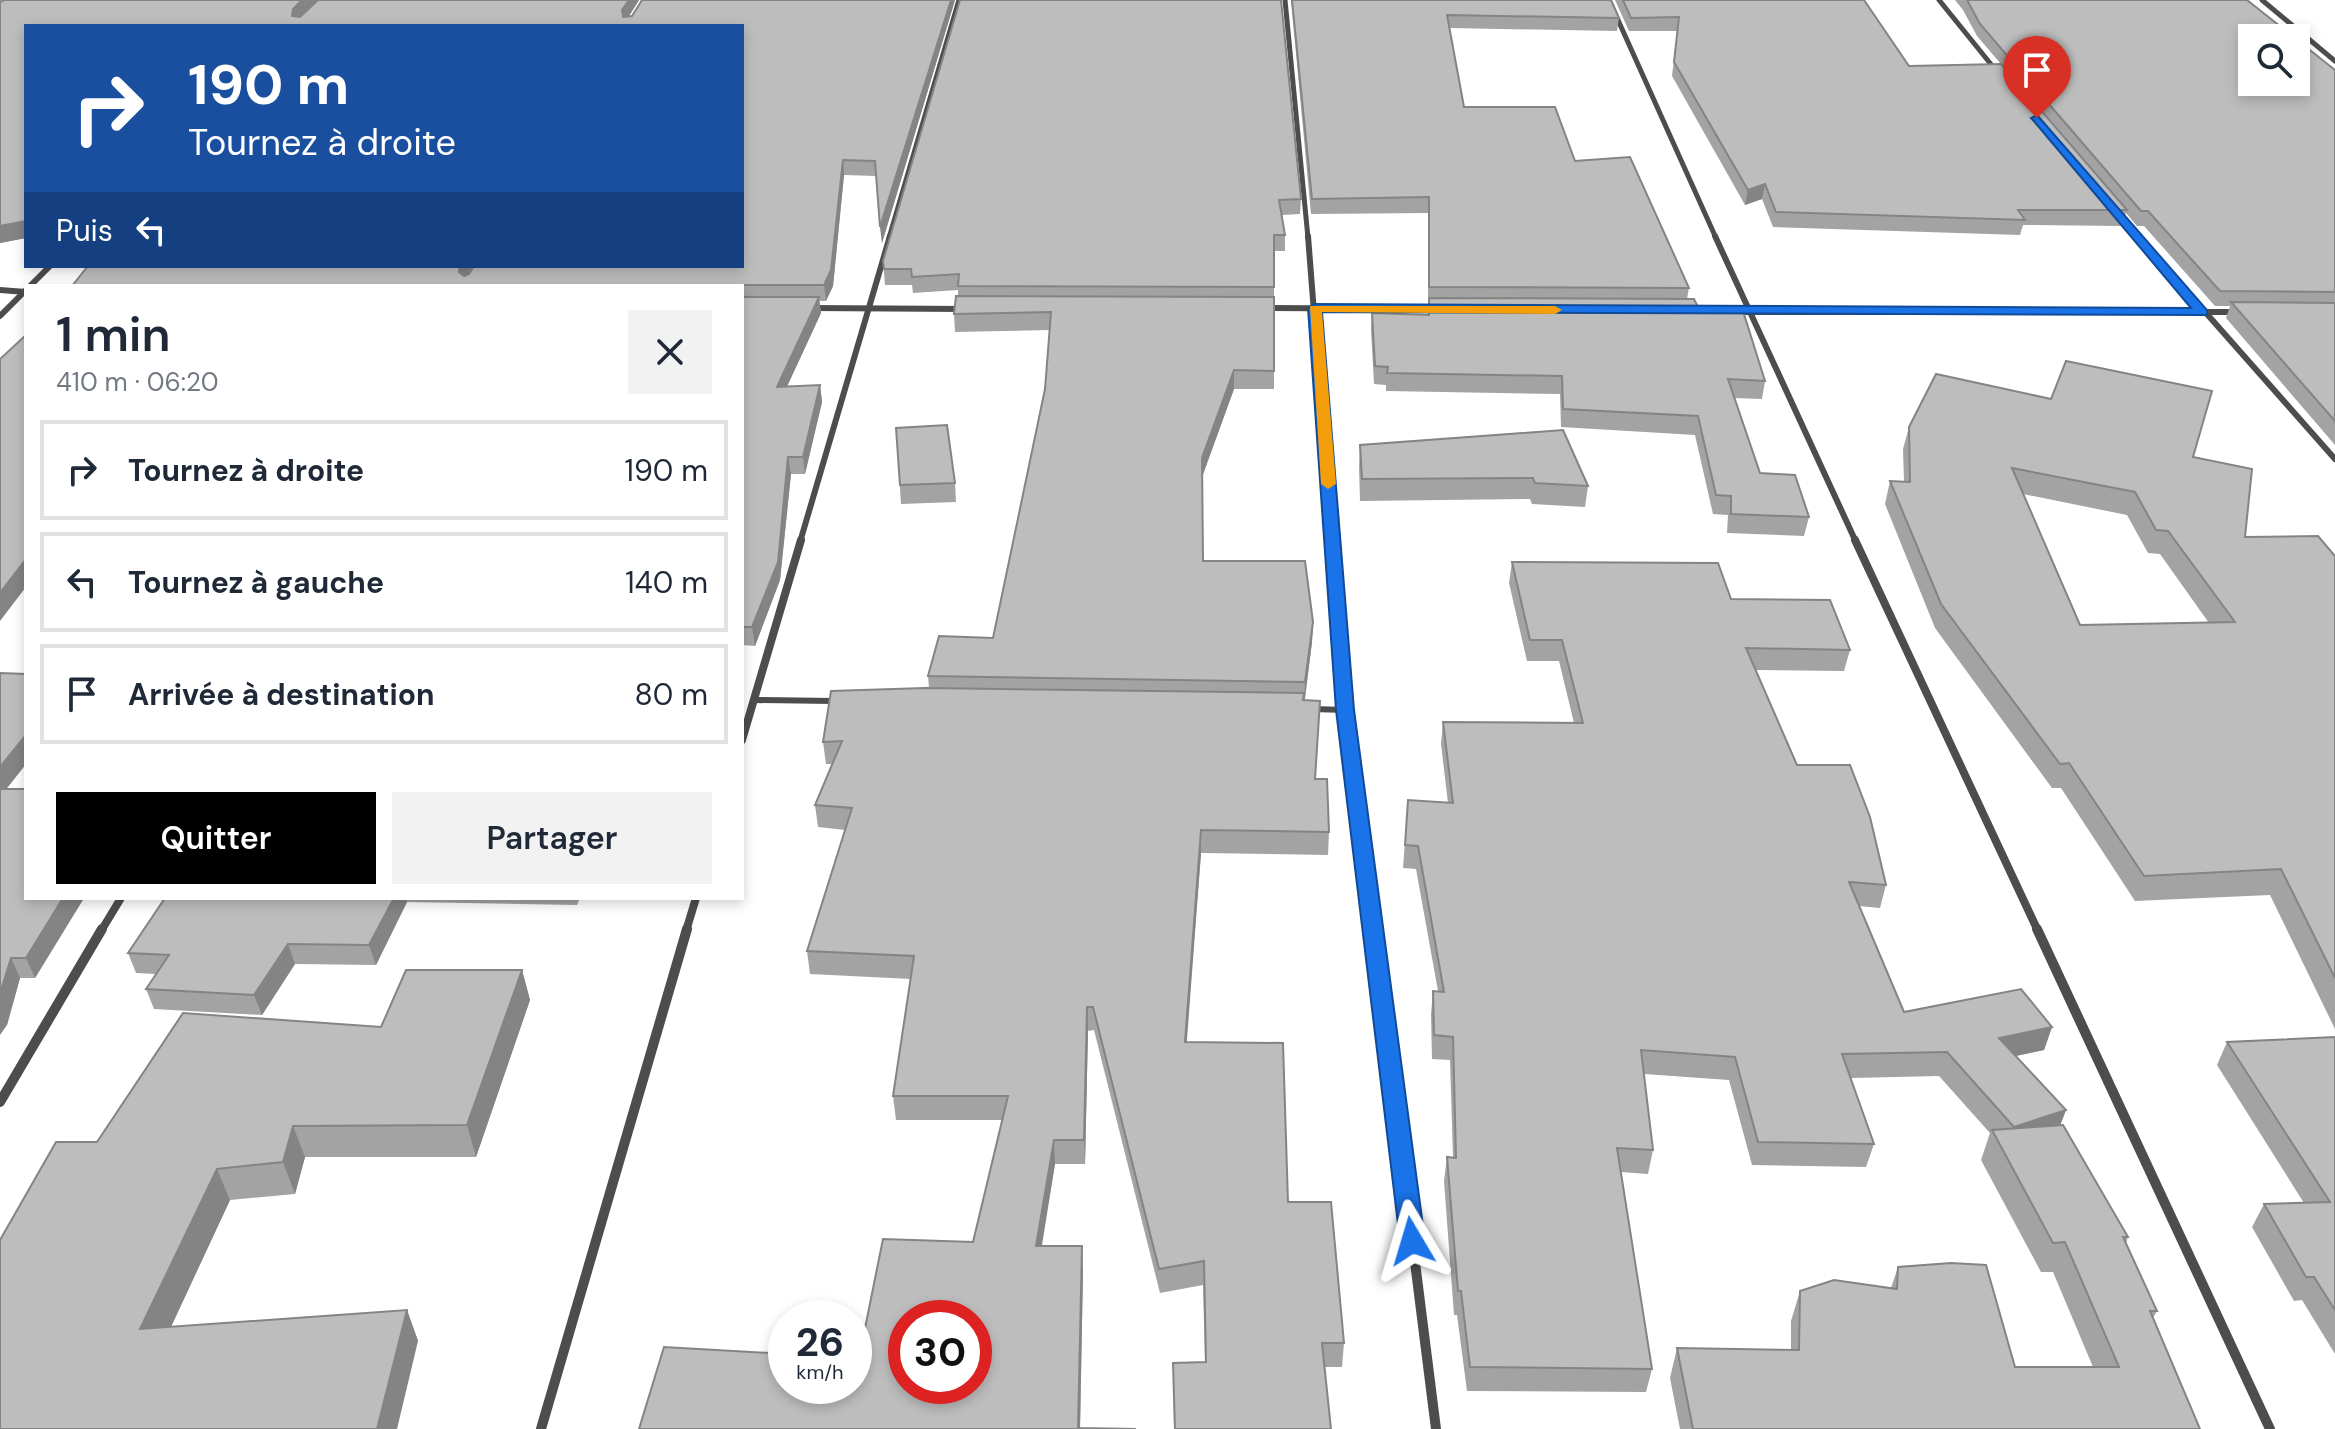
<!DOCTYPE html>
<html lang="fr">
<head>
<meta charset="utf-8">
<style>
  body { margin:0; font-family:"DM Sans",sans-serif; background:#f2f2f3; color:#1f2937; height:100vh; display:flex; flex-direction:column; font-size:30px; white-space:nowrap }
  * { box-sizing:border-box; margin:0 }
  p { font-size:26px; color:#747a83 }
  .icon { flex:none; width:44px; height:44px; fill:none; stroke:currentColor; stroke-width:2; stroke-linecap:round; stroke-linejoin:round }
  .map { position:relative; flex:1; overflow:hidden }
  .side { position:absolute; left:24px; top:284px; width:720px; height:616px; display:flex; flex-direction:column; background:#fff; border-radius:0px; box-shadow:0 4px 12px #0003 }
  .side>* { flex:none }
  .guide { position:absolute; left:24px; top:24px; width:720px; height:244px; border-radius:0px; box-shadow:0 4px 12px #0003; background:#1a4fa0; color:#fff; overflow:hidden }
  .fabs { position:absolute; left:2238px; top:24px; display:grid; gap:16px }
  .fabs a { display:grid; place-items:center; width:72px; height:72px; border-radius:0px; background:#fff; box-shadow:0 4px 12px #0003; font-size:40px }
  .speed { position:absolute; left:768px; top:1300px; display:flex; gap:16px; font-size:40px; font-weight:700; text-align:center }
  .speed>* { display:grid; place-content:center; width:104px; height:104px; border-radius:50%; background:#fff; box-shadow:0 4px 12px #0003; line-height:1 }
  .speed small { font-size:20px; font-weight:400 }
  .speed .limit { border:12px solid #d22; background:#fff; color:#111 }
  .pin { position:absolute; display:grid; place-items:center; width:68px; height:68px; color:#fff; margin:-82px -34px; border-radius:50% 50% 50% 0; rotate:-45deg; box-shadow:0 0 8px #0007 }
  .pin .icon { rotate:45deg }
  .me { position:absolute; width:88px; margin:-44px; rotate:353deg; stroke-linejoin:round; filter:drop-shadow(0 0 6px #0008) }
  .turn { display:flex; align-items:center; gap:28px; height:168px; padding:0 32px; font-size:36px }
  .turn .icon { width:104px; height:104px; stroke-width:2.5 }
  .turn b { display:block; font-size:56px; line-height:68px }
  .then { display:flex; align-items:center; height:76px; padding:0 32px; background:#0003; gap:16px; font-size:30px }
  .round { display:grid; place-items:center; flex:none; width:84px; height:84px; border-radius:0px; background:#f2f2f3 }
  .overview { display:flex; align-items:center; justify-content:space-between; height:136px; padding:0 32px }
  h1 { font-size:48px; font-weight:600; line-height:60px }
  .button { display:flex; gap:16px; margin-top:auto; padding:16px 32px }
  .button a { flex:1; height:92px; border-radius:0px; background:#000; color:#fff; font-size:32px; font-weight:600; line-height:92px; text-align:center }
  .button a+a { background:#f2f2f3; color:#1f2937 }
  ul { padding:0; list-style:none }
  li { display:flex; align-items:center; gap:24px; height:100px; margin:0 16px 12px; padding:0 16px; border:4px solid #e0e1e3; border-radius:0px }
  li div { flex:1 }
  li b { display:block; font-size:30px }
  li em { font-style:normal }
  .map>svg:first-child { display:block }
</style>
</head>
<body>
<div class="map">
<svg width="2335" height="1429" viewBox="0 0 2335 1429">
  <rect width="100%" height="100%" fill="#fff"/>
  <g fill="none" stroke-linecap="round" stroke-linejoin="round">
    <g stroke="#4d4d4d" stroke-width="6">
      <path d="M754,700L834,701"/>
      <path d="M1313,709L1345,710"/>
    </g>
    <g stroke="#4d4d4d" stroke-width="5">
      <path d="M1285,0L1308,238"/>
      <path d="M1609,0L1716,238"/>
      <path d="M1939,0L1998,73"/>
      <path d="M2262,0L2335,61"/>
      <path d="M2118,214L2139,238"/>
      <path d="M889,238L959,0"/>
    </g>
    <g stroke="#4d4d4d" stroke-width="6">
      <path d="M1308,236L1332,542"/>
      <path d="M1715,236L1856,542"/>
      <path d="M2138,236L2335,459"/>
      <path d="M30,286L50,266"/>
      <path d="M0,290L26,292"/>
      <path d="M811,308L965,309"/>
      <path d="M1267,308L1437,309"/>
      <path d="M1735,312H2237"/>
      <path d="M0,316L26,290"/>
      <path d="M800,542L890,236"/>
    </g>
    <g stroke="#4d4d4d" stroke-width="8">
      <path d="M1332,540L1345,710L1373,931"/>
      <path d="M1855,540L2038,931"/>
      <path d="M742,740L801,540"/>
      <path d="M101,931L121,898"/>
      <path d="M686,931L696,898"/>
    </g>
    <g stroke="#4d4d4d" stroke-width="10">
      <path d="M1373,929L1436,1429"/>
      <path d="M2037,929L2270,1429"/>
      <path d="M0,1102L102,929"/>
      <path d="M541,1429L687,929"/>
    </g>
  </g>
  <g fill="#a3a3a3" fill-rule="evenodd">
    <path d="M0,0H639L629,16L955,0L882,243L876,176L844,175L833,286L826,301H819L821,313L787,386L820,385L822,402L805,474H791L780,580L755,646L742,645V286H72L473,266L468,274L742,266L26,26V238L0,243Z"/>
    <path d="M960,0L1301,199L1300,214L1282,215L1285,235V251H1274V389H1234L1202,477L1203,561L1313,622L1312,642L1305,700L1315,779L1329,832L1328,855L1201,853L1186,1042L1288,1202L1344,1343L1342,1367H1325L1331,1429H1174L1173,1363L1205,1362L1203,1285L1160,1293L1094,1030L1088,1031L1085,1164H1055L1041,1246L1083,1270L1080,1428L639,1429L859,1358L973,1242L1002,1120H896L893,1096L911,979L810,974L807,951L845,830L818,827L815,805L832,764H826L823,742L929,688L928,676L993,638L1045,389L1050,330L955,332L954,314L958,296V290L913,293L912,285H885L883,261Z"/>
    <path d="M1291,0H1611L1619,18L1617,31L1449,28L1464,107L1575,161L1689,288L1687,299L1699,309L1765,381L1762,399L1734,398L1760,473L1809,517L1804,536L1727,533L1728,515L1713,514L1695,435L1561,427L1560,394L1386,391V385L1374,384L1371,330L1372,313L1428,315V213L1311,214Z"/>
    <path d="M1615,0H1864L1909,66L2001,64L1977,36L1963,10L1955,0H2247L2335,70V445L2226,318L2230,306H2215L2144,226H2137L2126,213L2122,226L2023,225L2020,235L1773,227L1762,199L1745,205L1672,76L1677,31H1629Z"/>
    <path d="M1909,427L2193,457L2245,537L2335,556V1029L2270,895L2135,901L2061,788H2052L1935,628L1885,504L1890,481L1904,482L1903,449ZM2023,494L2127,515L2148,553L2160,554L2209,623L2080,625Z"/>
    <path d="M896,428L955,483L956,502L901,504Z"/>
    <path d="M1360,445L1588,486L1585,507L1532,504L1530,499L1360,501L1359,466Z"/>
    <path d="M1512,562L1731,599L1850,650L1844,671L1756,670L1797,765L1886,885L1880,908L1859,906L1904,1012L2052,1027L2044,1050L2016,1056L2066,1110L2060,1125L2128,1237L2126,1243L2157,1311L2153,1318L2200,1429H1680L1670,1378L1677,1348L1791,1350V1321L1800,1291L1891,1288L1898,1267L2015,1367H2093L2053,1272H2041L1981,1160L1990,1133L1939,1076L1851,1078L1874,1144L1866,1167L1752,1165L1729,1080L1644,1074L1653,1150L1648,1174L1621,1172L1652,1369L1646,1392L1467,1391L1457,1315H1454L1444,1181L1447,1157L1453,1158L1450,1060L1432,1059L1431,1014L1433,991H1438L1416,869L1403,868L1408,800L1448,803L1441,744L1443,722L1574,723L1559,661H1527L1509,583Z"/>
    <path d="M0,673L26,674V764L6,789L26,898H84L35,978H20L7,1025Z"/>
    <path d="M165,898H580L577,905L407,902L376,965L295,964L262,1015L154,1009L146,989L156,974L136,973L128,953Z"/>
    <path d="M522,970L530,1000L476,1157H305L295,1194L230,1200L171,1327L407,1310L418,1341L0,1429L97,1142Z"/>
    <path d="M2335,1037V1354L2302,1300L2294,1301L2252,1227L2264,1204L2304,1203L2217,1065L2227,1042Z"/>
  </g>
  <g fill="#848484">
    <path d="M302,0H319L296,22L292,16L293,9Z"/>
    <path d="M629,0H639L624,24L622,10Z"/>
    <path d="M951,0H955L882,243L880,227Z"/>
    <path d="M843,160L844,175L833,286L826,301L824,285Z"/>
    <path d="M1765,184L1762,199L1745,205L1748,190Z"/>
    <path d="M26,221V238L0,243V226Z"/>
    <path d="M460,266H473L463,283L459,272Z"/>
    <path d="M819,297L821,313L779,404L777,387Z"/>
    <path d="M1234,370V389L1202,477V458Z"/>
    <path d="M820,385L822,402L805,474L803,457Z"/>
    <path d="M788,457L791,474L780,580L755,646L752,627Z"/>
    <path d="M26,559V587L0,621V593Z"/>
    <path d="M1313,622L1312,642L1304,703L1305,682Z"/>
    <path d="M26,735V764L0,797V767Z"/>
    <path d="M1201,830V853L1185,1066V1042Z"/>
    <path d="M63,898H84L35,978L26,958Z"/>
    <path d="M394,898H406L407,902L376,965L369,945Z"/>
    <path d="M288,944L295,964L262,1015L254,995Z"/>
    <path d="M11,958L20,978L7,1025L0,1035V994Z"/>
    <path d="M522,970L530,1000L476,1157L467,1125Z"/>
    <path d="M1087,1007L1088,1031L1085,1164L1084,1140Z"/>
    <path d="M2052,1027L2044,1050L1991,1061L1999,1038Z"/>
    <path d="M2066,1110L2057,1134L2005,1150L2014,1127Z"/>
    <path d="M293,1126L305,1157L295,1194L283,1162Z"/>
    <path d="M1054,1140L1055,1164L1038,1270L1036,1246Z"/>
    <path d="M217,1169L230,1200L155,1361L140,1329Z"/>
    <path d="M1082,1246L1083,1270L1080,1429H1078Z"/>
    <path d="M407,1310L418,1341L397,1429H377Z"/>
  </g>
  <g fill="#bdbdbd" stroke="#848484" stroke-width="2" fill-rule="evenodd">
    <path d="M4,0H302L293,9L292,16L300,17L318,0H629L622,10L623,17L632,16L642,0H951L880,227L875,161L843,160L831,270L824,285H740L738,286H72L88,266H460L459,272L464,276L469,274L474,266H742V26H26V221L0,226V2Z"/>
    <path d="M960,0H1281L1301,199L1279,200L1285,235H1274V287L958,286L959,274L912,277L911,269H884L883,261Z"/>
    <path d="M1292,0H1611L1619,18L1447,15L1464,107H1555L1575,161L1630,157L1689,288L1429,287V197L1312,199Z"/>
    <path d="M1623,0H1864L1909,66L2001,64L2127,210H2018L2025,220L1776,212L1765,184L1748,190L1674,62L1679,17L1631,18Z"/>
    <path d="M1967,0H2247L2295,38H2252V82H2296V39L2335,70V292L2220,291L2148,211H2141L1980,24Z"/>
    <path d="M956,296L1274,297V371L1234,370L1202,458L1203,561H1305L1313,622L1305,682L928,676L939,636L993,638L1045,389L1051,312L954,314Z"/>
    <path d="M742,297H819L777,387L820,385L803,457H788L778,562L752,627H742Z"/>
    <path d="M1429,298L1694,299L1699,309L1743,311L1765,381L1728,379L1760,473L1795,475L1809,517L1731,514V496L1716,495L1698,416L1563,409L1562,376L1387,373L1388,367L1375,366L1372,313L1429,315Z"/>
    <path d="M2231,302L2335,303V421Z"/>
    <path d="M26,335V559L0,593V359Z"/>
    <path d="M2066,361L2212,391L2193,457L2252,469L2245,537L2318,536L2335,556V978L2281,869L2144,876L2069,763L2060,764L1941,604L1890,481L1910,482L1909,427L1936,374L2051,399ZM2012,468L2135,492L2156,530L2168,531L2235,622L2080,625Z"/>
    <path d="M947,425L955,483L900,485L896,428Z"/>
    <path d="M1563,430L1588,486L1535,483L1533,478L1362,479L1360,445Z"/>
    <path d="M1512,562L1718,563L1731,599L1830,600L1850,650L1746,648L1797,765H1850L1870,817L1886,885L1849,882L1904,1012L2021,989L2052,1027L1999,1038L2066,1110L2014,1127L1947,1052L1842,1054L1874,1144L1758,1142L1735,1057L1641,1050L1653,1150L1617,1148L1652,1369L1470,1367L1461,1291H1458L1447,1157L1456,1158L1453,1037L1434,1035L1433,991L1444,992L1418,846L1405,845L1408,800L1453,803L1443,722L1583,723L1562,640H1530Z"/>
    <path d="M0,673L26,674V735L0,767Z"/>
    <path d="M925,688L1304,693L1303,700L1320,701L1315,779H1327L1329,832L1201,830L1185,1042L1283,1043L1288,1202H1331L1344,1343H1322L1331,1429H1175L1173,1363L1206,1362L1204,1261L1159,1269L1093,1007H1087L1084,1140H1054L1036,1246H1082L1078,1428L1136,1429H639L664,1347L786,1354V1386H854V1358H859L883,1239L973,1242L1008,1096H893L914,956L807,951L852,808L815,805L842,741L823,742L831,691ZM906,1318H974V1386H906Z"/>
    <path d="M0,789H26V898H63L26,958H11L0,994Z"/>
    <path d="M165,898H394L369,945L288,944L254,995L146,989L169,955L128,953Z"/>
    <path d="M406,970H522L467,1125L293,1126L283,1162L217,1169L140,1329L407,1310L377,1429H0V1240L56,1142H97L183,1013L381,1027Z"/>
    <path d="M2335,1037V1310L2314,1277H2306L2264,1204L2330,1202L2227,1042Z"/>
    <path d="M2063,1125L2128,1237H2123L2157,1311H2150L2200,1429H1693L1677,1348L1799,1350L1800,1291L1834,1280L1897,1289L1898,1267L1951,1263L1986,1265L2015,1367H2119L2065,1242L2053,1243L1992,1130Z"/>
  </g>
  <path fill="#1a73e8" stroke="#114b97" stroke-width="2" d="M2037,115L2207,310V315L1322,312L1354,710L1425,1241L1421,1248L1412,1251L1404,1248L1400,1241L1336,710L1308,308L1315,304L2191,308L2033,120L2031,118Z"/>
  <path fill="#f59e0b" d="M1310,306H1555L1562,310L1555,314L1322,312L1336,484L1328,489L1321,484Z"/>
</svg>
<div class="fabs">
<a><svg class="icon" aria-label="search" viewBox="0 0 24 24"><circle cx="10" cy="10" r="6"/><path d="M15 15l6 6"/></svg></a>
</div>
<div class="speed"><div>26<small>km/h</small></div><div class="limit">30</div></div>
<div class="pin" style="left:2037px;top:118px;background:#d93025"><svg class="icon" aria-label="arrive" viewBox="0 0 24 24"><path d="M6 21V4h12l-3 4 3 4H6"/></svg></div>
<svg class="me" style="left:1412px;top:1241px" viewBox="-20 -20 40 40"><path d="M0-17L14 15 0 8-14 15z" fill="#1a73e8" stroke="#fff" stroke-width="4"/></svg>
<div class="guide">
<div class="turn"><svg class="icon" aria-label="right" viewBox="0 0 24 24"><path d="M7 20v-9h11M14 6l5 5-5 5"/></svg><div><b>190 m</b>Tournez à droite</div></div>
<div class="then">Puis<svg class="icon" aria-label="left" viewBox="0 0 24 24"><path d="M17 20v-9H6M10 6l-5 5 5 5"/></svg></div>
</div>
<section class="side">
<div class="overview"><div><h1>1 min</h1><p>410 m · 06:20</p></div><a class="round"><svg class="icon" aria-label="close" viewBox="0 0 24 24"><path d="M6 6l12 12M18 6L6 18"/></svg></a></div>
<ul>
<li><svg class="icon" aria-label="right" viewBox="0 0 24 24"><path d="M7 20v-9h11M14 6l5 5-5 5"/></svg><div><b>Tournez à droite</b></div><em>190 m</em></li>
<li><svg class="icon" aria-label="left" viewBox="0 0 24 24"><path d="M17 20v-9H6M10 6l-5 5 5 5"/></svg><div><b>Tournez à gauche</b></div><em>140 m</em></li>
<li><svg class="icon" aria-label="arrive" viewBox="0 0 24 24"><path d="M6 21V4h12l-3 4 3 4H6"/></svg><div><b>Arrivée à destination</b></div><em>80 m</em></li>
</ul>
<div class="button"><a>Quitter</a><a>Partager</a></div>
</section>
</div>
</body>
</html>
